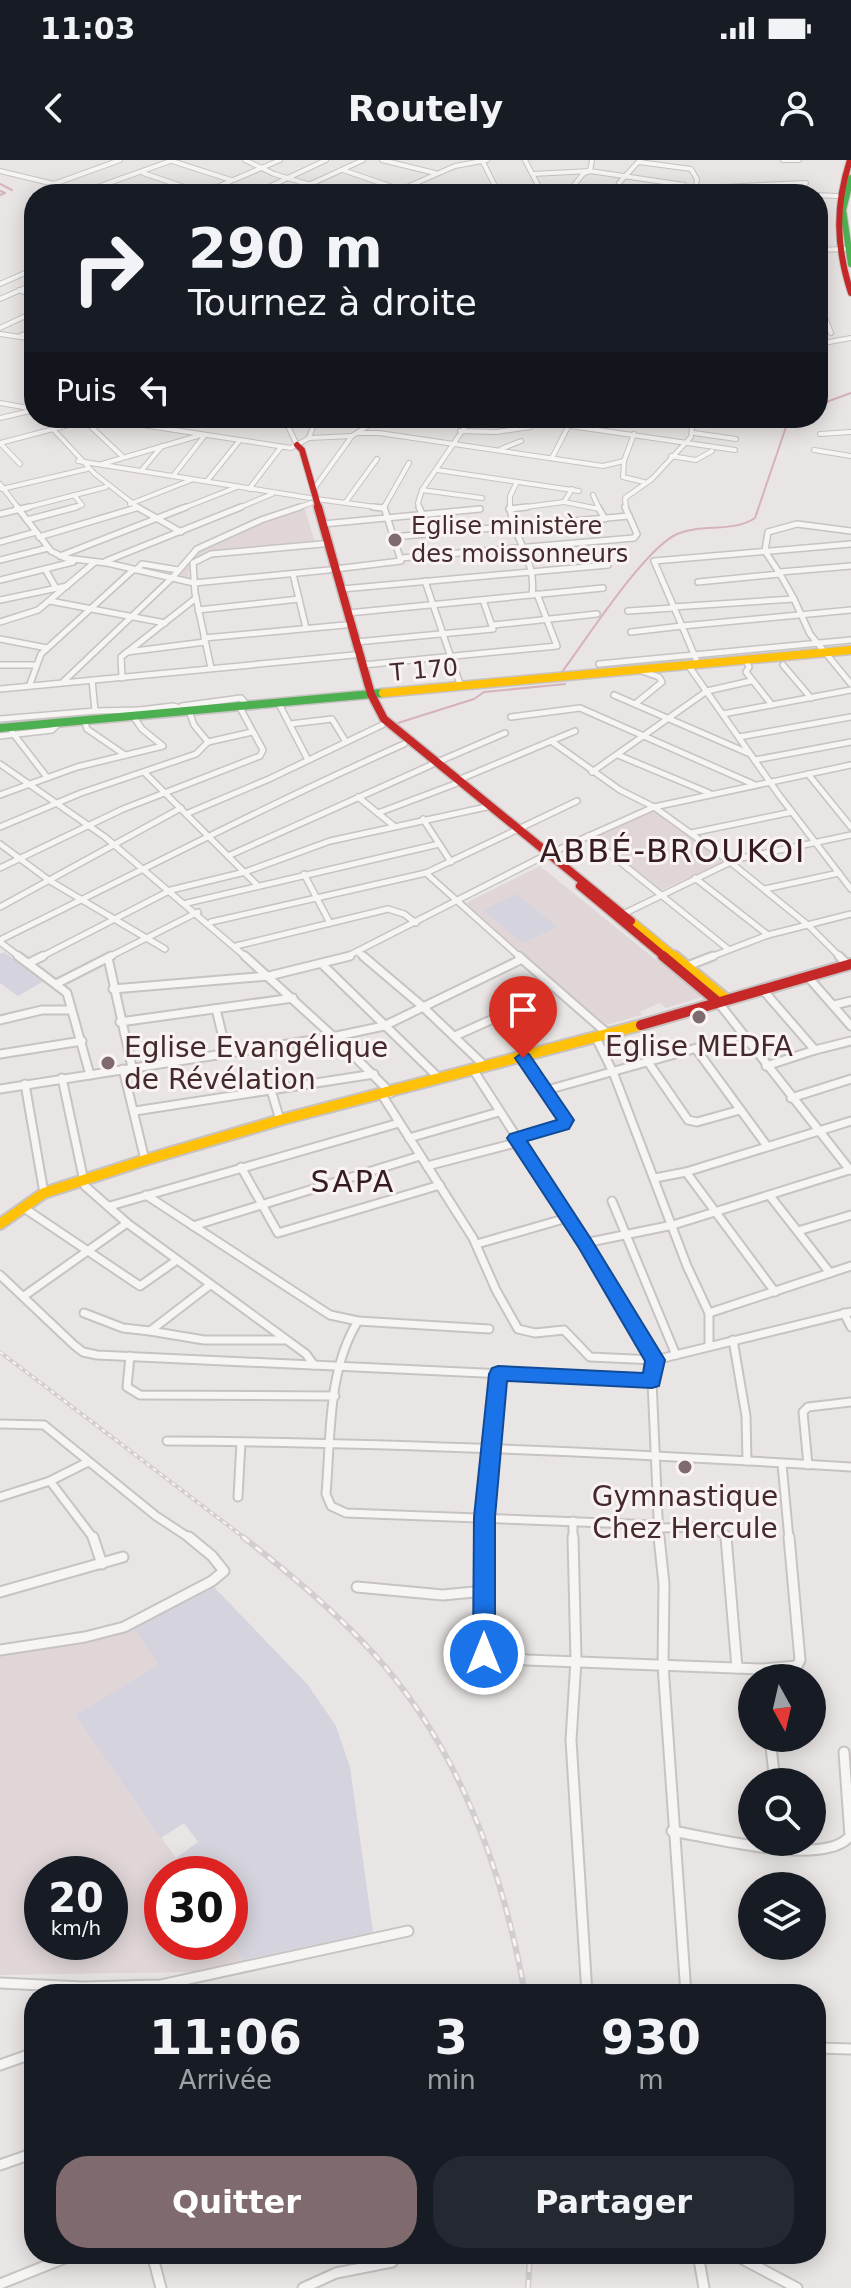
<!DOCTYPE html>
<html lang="fr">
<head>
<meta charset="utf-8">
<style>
  body { margin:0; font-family:"DejaVu Sans",sans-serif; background:#242831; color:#f1f3f6; height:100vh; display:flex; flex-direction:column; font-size:30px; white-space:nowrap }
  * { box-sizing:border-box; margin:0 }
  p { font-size:26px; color:#9ea1a6 }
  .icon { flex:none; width:44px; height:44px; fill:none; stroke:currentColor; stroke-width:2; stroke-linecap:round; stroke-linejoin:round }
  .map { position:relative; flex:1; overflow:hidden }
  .sheet { position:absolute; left:24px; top:1824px; width:802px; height:280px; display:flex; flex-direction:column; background:#171b24; border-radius:32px; box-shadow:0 4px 20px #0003 }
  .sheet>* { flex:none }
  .top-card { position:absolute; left:24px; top:24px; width:804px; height:244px; border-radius:32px; box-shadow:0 4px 20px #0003; background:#171b24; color:#f1f3f6; overflow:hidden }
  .needle { width:52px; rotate:172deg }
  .controls { position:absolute; left:738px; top:1504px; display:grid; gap:16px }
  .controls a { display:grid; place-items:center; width:88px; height:88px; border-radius:50%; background:#171b24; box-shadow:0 4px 20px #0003; font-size:40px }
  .speed { position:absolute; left:24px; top:1696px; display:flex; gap:16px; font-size:40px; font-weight:700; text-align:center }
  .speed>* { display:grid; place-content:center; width:104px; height:104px; border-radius:50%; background:#171b24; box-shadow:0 4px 20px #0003; line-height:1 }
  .speed small { font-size:20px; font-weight:400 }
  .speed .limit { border:12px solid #d22; background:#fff; color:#111 }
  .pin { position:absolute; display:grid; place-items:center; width:68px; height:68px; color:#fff; margin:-82px -34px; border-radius:50% 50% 50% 0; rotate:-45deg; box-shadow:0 0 8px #0007 }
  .pin .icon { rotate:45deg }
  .me { position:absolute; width:88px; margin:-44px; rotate:0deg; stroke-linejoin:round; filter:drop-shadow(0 0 6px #0008) }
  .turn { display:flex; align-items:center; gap:28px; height:168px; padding:0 32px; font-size:36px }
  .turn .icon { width:104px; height:104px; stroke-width:2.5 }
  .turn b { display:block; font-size:56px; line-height:68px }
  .then { display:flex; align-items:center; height:76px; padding:0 32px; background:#0003; gap:16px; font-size:30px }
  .eta { display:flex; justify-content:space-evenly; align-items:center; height:136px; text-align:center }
  .eta b { font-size:48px; font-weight:700; line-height:56px }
  .button { display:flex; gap:16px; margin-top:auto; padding:16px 32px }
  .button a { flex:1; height:92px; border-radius:32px; background:#7f6b6d; color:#fff; font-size:32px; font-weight:700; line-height:92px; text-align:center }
  .button a+a { background:#242831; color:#f1f3f6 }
  .status { display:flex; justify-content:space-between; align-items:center; height:56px; padding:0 40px; background:#171b24; direction:ltr }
  .status svg { height:22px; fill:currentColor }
  header { display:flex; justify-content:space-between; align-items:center; height:104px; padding:0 32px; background:#171b24; font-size:36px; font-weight:700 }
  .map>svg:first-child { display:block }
</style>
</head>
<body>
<div class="status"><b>11:03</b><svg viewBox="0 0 49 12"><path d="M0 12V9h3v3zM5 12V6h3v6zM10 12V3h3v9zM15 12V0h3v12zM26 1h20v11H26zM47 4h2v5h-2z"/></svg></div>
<header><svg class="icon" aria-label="back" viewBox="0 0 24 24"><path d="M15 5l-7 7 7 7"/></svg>Routely<svg class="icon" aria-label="person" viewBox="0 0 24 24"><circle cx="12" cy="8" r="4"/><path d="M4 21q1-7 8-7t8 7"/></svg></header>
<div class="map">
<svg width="851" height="2128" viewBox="0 0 851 2128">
  <rect width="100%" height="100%" fill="#eae5e5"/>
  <g fill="#e0d6d8" fill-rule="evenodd">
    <path d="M297,349H305L315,383L206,393L193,400L188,412L190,420L177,417L199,389L259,362Z"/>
    <path d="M654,651L724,702L659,731L596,677Z"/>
    <path d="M540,706L702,837L666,848L659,843L640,852L642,855L606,865L464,744Z"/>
    <path d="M133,1467L160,1505L76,1556L187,1714H162V1782L230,1780L243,1800L194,1812L0,1815V1494L126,1472ZM42,1714H110V1782H42Z"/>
  </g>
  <g fill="#d5d3dd">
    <path d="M517,734L557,767L522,783L483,750Z"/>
    <path d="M4,792L44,821L18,836L0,823V794Z"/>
    <path d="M214,1427L308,1525L336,1566L350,1607L373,1772L243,1800L230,1780V1714H187L176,1698L198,1682L184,1663L161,1678L75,1555L159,1505L133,1467Z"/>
  </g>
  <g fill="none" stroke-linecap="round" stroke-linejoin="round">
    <g stroke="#d6b2ba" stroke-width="2">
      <path d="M0,24L12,30"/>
      <path d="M0,31L5,33L0,35"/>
      <path d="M818,245L851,233"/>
      <path d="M562,512C586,480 644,389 677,374C702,363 733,373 755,358L786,267L797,258"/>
      <path d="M398,563L474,539L484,532L565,524"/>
    </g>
    <defs>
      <g id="street-far3">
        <path d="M169,0L231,20"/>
        <path d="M245,0L274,14L341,34"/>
        <path d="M382,0L435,13"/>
        <path d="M482,0L499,34"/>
        <path d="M525,0L541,31"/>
        <path d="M783,0H799"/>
        <path d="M639,2L691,9L697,19L696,27"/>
        <path d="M343,10L413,34"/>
        <path d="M0,11L54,24L73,34"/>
        <path d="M143,13L205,34"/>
        <path d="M533,14L590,11L684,25"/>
        <path d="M54,24L120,0"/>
        <path d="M619,32L806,23"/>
        <path d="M203,33L280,0"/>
        <path d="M78,34L173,0"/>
        <path d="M254,34L326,0"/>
        <path d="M289,34L363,0"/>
        <path d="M391,34L455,6L487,0"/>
        <path d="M525,34L571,29L583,14L590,11L592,0"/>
        <path d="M620,34L619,23L640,0"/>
        <path d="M791,34L837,36"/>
        <path d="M818,90L844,89"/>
        <path d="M0,124L34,109"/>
        <path d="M19,130L34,136"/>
        <path d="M0,139L34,124"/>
        <path d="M818,140L831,173"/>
        <path d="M0,168L34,152"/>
        <path d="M0,174L34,179"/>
        <path d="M20,176L34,170"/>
        <path d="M818,184L851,178"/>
        <path d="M0,243L34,249"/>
        <path d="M0,258L34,250"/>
        <path d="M284,258L297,285"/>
        <path d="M516,258L735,290"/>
        <path d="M84,260L122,296"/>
        <path d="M123,262L291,288L309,278L316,258"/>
        <path d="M52,268L95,314L140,349"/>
        <path d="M460,271L496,272L531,267L534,261"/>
        <path d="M357,273H379L603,306L624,301L634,274"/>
        <path d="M694,273L736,279"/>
        <path d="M820,274L851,272"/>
        <path d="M309,278L352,276"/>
        <path d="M0,283L91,259L123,262L127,258"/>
        <path d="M0,283L20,304"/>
        <path d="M501,289L521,281"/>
        <path d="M814,290L851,296"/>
        <path d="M671,296L696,300L712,291"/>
        <path d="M552,298L569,265"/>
        <path d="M78,301L310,338"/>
        <path d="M624,301L623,317L644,322"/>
        <path d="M102,304L201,275"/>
        <path d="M437,310L579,331"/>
        <path d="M141,311L162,286"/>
        <path d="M173,316L205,275"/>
        <path d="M207,321L240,280"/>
        <path d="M0,324L19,349"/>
        <path d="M2,329L87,309"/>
        <path d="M249,329L281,287"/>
        <path d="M572,329L564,342L599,349"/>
        <path d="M313,330L352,276L380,258"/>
        <path d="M422,330L482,338"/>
        <path d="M593,335L598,346"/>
        <path d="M316,339L383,348"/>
        <path d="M345,343L377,299"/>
        <path d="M130,344L191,320"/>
        <path d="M21,349L106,327"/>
        <path d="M68,349L82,345L74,335"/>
        <path d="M181,349L237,327"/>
        <path d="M236,349L272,334"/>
        <path d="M294,349L311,343"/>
        <path d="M383,349L409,303"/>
        <path d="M420,349L418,343L422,330L471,258"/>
        <path d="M510,349V336L517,322"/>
        <path d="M511,349L564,342"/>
        <path d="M626,349L625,338L652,319L691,277L693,258"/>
      </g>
      <g id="street-far2">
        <path d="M17,347L51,391L65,398L107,403L194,423L329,410"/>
        <path d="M137,347L181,372"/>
        <path d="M373,347L383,348"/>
        <path d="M419,347L423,356"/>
        <path d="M510,347C513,379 537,401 532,435"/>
        <path d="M598,347L605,359"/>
        <path d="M509,349L527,347"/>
        <path d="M0,354L29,347"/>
        <path d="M27,360L76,347"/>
        <path d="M323,364L480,349"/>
        <path d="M39,377L136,348"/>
        <path d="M393,377L629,356"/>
        <path d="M0,382L36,372"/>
        <path d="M60,396L186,347"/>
        <path d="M401,398L634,378L637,374L625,347"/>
        <path d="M0,400L48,388"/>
        <path d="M106,401L241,347"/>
        <path d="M45,409L56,428"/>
        <path d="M335,409L401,401L384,347"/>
        <path d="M136,410L142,404L178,410"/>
        <path d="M780,412L851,406"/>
        <path d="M293,414L306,468"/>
        <path d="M780,414L765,391L768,372L797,364L851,371"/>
        <path d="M0,420L73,402"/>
        <path d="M425,421L461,527"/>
        <path d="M342,429L608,405"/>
        <path d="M794,439L810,474L851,524"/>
        <path d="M0,440L67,426"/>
        <path d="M50,441L165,463"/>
        <path d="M673,447L794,439L780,414L698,422"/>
        <path d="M198,450L299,439"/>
        <path d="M628,451L673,448"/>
        <path d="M348,453L603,428"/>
        <path d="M0,462L38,450L95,402"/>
        <path d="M493,465L597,454"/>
        <path d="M631,472L682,466L654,401L851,384"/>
        <path d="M204,478L345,465"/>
        <path d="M0,479L47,488"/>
        <path d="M356,482L493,469L483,440"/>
        <path d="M127,492L205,482"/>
        <path d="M696,499L682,466L851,450"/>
        <path d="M746,500L749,507L746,512L772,545"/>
        <path d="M599,504L851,480"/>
        <path d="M0,505H35"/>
        <path d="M363,505L557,486L537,434"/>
        <path d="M688,505L779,635L851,729"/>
        <path d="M783,505L811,538"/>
        <path d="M211,508L195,433L193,403L211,394L322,384"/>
        <path d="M122,518L121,497L196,438"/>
        <path d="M63,522L172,418L197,389L261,360L300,347"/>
        <path d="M30,524L41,494L133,410"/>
        <path d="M0,529L354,495"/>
        <path d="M614,535L748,593"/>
        <path d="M278,542L308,600"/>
        <path d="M635,544L662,522L659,517L639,510"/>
        <path d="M182,546L241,538L247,545"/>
        <path d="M140,550L173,546L184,549"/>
        <path d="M95,551L140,550L143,555"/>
        <path d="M723,554L851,530"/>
        <path d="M511,557L580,548L753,624"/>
        <path d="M0,559L95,551L92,520"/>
        <path d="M84,560L87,569L125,595"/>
        <path d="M290,564L332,559L346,582"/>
        <path d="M12,572L46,616"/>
        <path d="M0,576L52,570L59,563"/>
        <path d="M739,577L851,557"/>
        <path d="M551,581L620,630L654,647L729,701L808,765L841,798"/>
        <path d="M208,582L252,572"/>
        <path d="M618,595L709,633"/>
        <path d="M755,600L851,582"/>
        <path d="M435,603L505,573"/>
        <path d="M0,604L105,677L247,798"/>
        <path d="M592,612L707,531L751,521"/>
        <path d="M145,613L258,726"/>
        <path d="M808,614L851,667"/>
        <path d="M458,620L575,571"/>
        <path d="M0,635L77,607L163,586L142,569L133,556"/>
        <path d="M358,637L394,666"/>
        <path d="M378,653L455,624"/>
        <path d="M186,654L269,619L382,565"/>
        <path d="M423,659L451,702"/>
        <path d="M0,667L81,633L196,594L208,582L194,565L189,551"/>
        <path d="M691,673L792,652"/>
        <path d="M588,676L728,789"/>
        <path d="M0,684L50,721L165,789"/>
        <path d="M228,696L431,605"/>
        <path d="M0,708L123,649L260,596L263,590L239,546"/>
        <path d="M426,713L521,798"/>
        <path d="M304,714L330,763"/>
        <path d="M695,718L768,775"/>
        <path d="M765,729L839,713"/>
        <path d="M187,743L439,684"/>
        <path d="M0,747L181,648"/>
        <path d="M621,755L737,699L851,675"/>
        <path d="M211,762L426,713L577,641"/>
        <path d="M0,780C135,714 267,645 404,584"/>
        <path d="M0,782L21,798"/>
        <path d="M236,786L388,749L404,754L416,763"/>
        <path d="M359,793L365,798"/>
        <path d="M39,798L171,730L245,712L330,681L491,646"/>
        <path d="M107,798L198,752"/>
        <path d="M344,798L544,696L654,647L851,605"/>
        <path d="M708,798L768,775L851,754"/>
      </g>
      <g id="street-far1">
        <path d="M18,796L67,833L90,915"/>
        <path d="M245,796L346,888L391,933"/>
        <path d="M363,796L422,846L486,907"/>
        <path d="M839,796L848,805"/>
        <path d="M108,798L132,907"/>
        <path d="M522,799L608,874"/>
        <path d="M29,803L43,796"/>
        <path d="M323,805L440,919"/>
        <path d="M682,808L713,796"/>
        <path d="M808,817L851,866"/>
        <path d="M56,824L111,796"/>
        <path d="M113,829L269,816L350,796"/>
        <path d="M763,830L815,890L766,906"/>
        <path d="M718,842L850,1010"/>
        <path d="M834,845L851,841"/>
        <path d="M216,849L227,894"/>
        <path d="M0,860L42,850H69"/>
        <path d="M120,862L293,838"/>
        <path d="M455,876L502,855"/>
        <path d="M596,878L613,912L687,1106L709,1153V1186"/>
        <path d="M696,889L767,986"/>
        <path d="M815,890L851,881"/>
        <path d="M0,894L82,881"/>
        <path d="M648,902L688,960L697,962L740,950"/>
        <path d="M123,909L145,1000"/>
        <path d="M474,911L585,1083L655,1200"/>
        <path d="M62,918L85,1026L127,1063L306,1194L314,1205"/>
        <path d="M25,924L44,1033"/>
        <path d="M0,929L332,877L384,866L522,799L519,796"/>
        <path d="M271,930L280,960"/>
        <path d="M547,930L743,875"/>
        <path d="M382,935L473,1078L496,1130L518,1169L535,1173L564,1170L590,1197L655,1200"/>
        <path d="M791,938L851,919"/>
        <path d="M135,951L374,914"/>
        <path d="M409,978L499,952"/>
        <path d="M516,978L563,965L566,960L523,898"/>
        <path d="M427,1006L519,982"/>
        <path d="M241,1007L278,1073L440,1025"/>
        <path d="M655,1018L686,1012"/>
        <path d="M146,1035L330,1155L358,1161L489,1169"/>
        <path d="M770,1036L830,1113"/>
        <path d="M612,1041L676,1195"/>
        <path d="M110,1046L399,963"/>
        <path d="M24,1048L140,1126L177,1100"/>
        <path d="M193,1066L420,996"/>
        <path d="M798,1071L851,1055"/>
        <path d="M585,1083L673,1065L849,1010"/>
        <path d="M477,1084L567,1058"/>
        <path d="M0,1115L74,1185L83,1192L97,1195L652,1221"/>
        <path d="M210,1125L150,1171L204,1180H284"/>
        <path d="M775,1132L686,1012L851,961"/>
        <path d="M24,1136L127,1063"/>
        <path d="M84,1153L123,1168L150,1171"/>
        <path d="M709,1153L851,1106"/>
        <path d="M844,1153L851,1167"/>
        <path d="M358,1161C327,1211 331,1277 326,1334L331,1346L346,1353L658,1365"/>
        <path d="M733,1180L746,1256L747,1301"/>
        <path d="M130,1196L127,1227L140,1235L335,1236"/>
        <path d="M0,1264L44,1265L156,1356L191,1379"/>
        <path d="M167,1281C395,1282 623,1293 851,1307"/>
        <path d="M782,1304L789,1379"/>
        <path d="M808,1305L803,1252L808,1247L851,1242"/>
        <path d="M50,1321L94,1379"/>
        <path d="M0,1337L50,1321L88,1302"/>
        <path d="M238,1337L241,1282"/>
        <path d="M573,1361V1379"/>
        <path d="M659,1368L710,1367L726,1375V1379"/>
        <path d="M485,1379L498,1214"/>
        <path d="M659,1379L652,1221L655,1200L851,1152"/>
      </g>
      <g id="street">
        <path d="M93,1377L102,1404"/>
        <path d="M485,1377L486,1495L498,1494L527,1500L761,1509L797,1506L800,1500L789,1377"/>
        <path d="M573,1377L576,1500L571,1580L587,1834"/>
        <path d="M659,1377L664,1424L663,1505L686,1834"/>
        <path d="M726,1377L737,1508"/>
        <path d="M357,1427L443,1435L484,1431"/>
        <path d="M0,1432L123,1397"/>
        <path d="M0,1490L85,1477L124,1467L212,1421L224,1411L212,1396L189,1377"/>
        <path d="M770,1578L775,1622"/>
        <path d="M672,1671C710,1677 825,1708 850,1676L844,1592"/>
        <path d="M0,1823L83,1827L161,1825L408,1771"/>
        <path d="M816,1888L851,1889"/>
        <path d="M0,1905L34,1893"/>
        <path d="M0,2005L34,1993"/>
        <path d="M152,2094L161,2128"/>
        <path d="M698,2094L704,2128"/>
        <path d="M733,2094L797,2128"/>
        <path d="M0,2124L75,2094"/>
        <path d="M303,2128L336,2113L392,2102L397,2094"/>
      </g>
      <path id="fast-far1" d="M851,18L843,50L851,104"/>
      <path id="fast" d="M0,568L383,533"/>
      <g id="slow-far1">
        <path d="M383,533L851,490"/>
        <path d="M631,761L676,798"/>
      </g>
      <g id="slow">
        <path d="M674,796L727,840"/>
        <path d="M0,1064L44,1033L145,1000L280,960L641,865"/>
      </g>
      <g id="jam-far2">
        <path d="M850,0C835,46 836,87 851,133"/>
        <path d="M297,285L302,290L319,349"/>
      </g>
      <g id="jam-far1">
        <path d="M318,347L371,534L384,559L631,761"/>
        <path d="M580,726L666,798"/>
      </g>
      <g id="jam">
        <path d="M663,796L718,842"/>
        <path d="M641,865L851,804"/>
      </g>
    </defs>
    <use href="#street-far3" stroke="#c8c3c3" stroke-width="6"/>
    <use href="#street-far2" stroke="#c8c3c3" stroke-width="8"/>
    <use href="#street-far1" stroke="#c8c3c3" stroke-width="11"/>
    <use href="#street" stroke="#c8c3c3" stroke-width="13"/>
    <use href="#fast-far1" stroke="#c8c3c3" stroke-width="8"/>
    <use href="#fast" stroke="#c8c3c3" stroke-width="11"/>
    <use href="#slow-far1" stroke="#c8c3c3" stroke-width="11"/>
    <use href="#slow" stroke="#c8c3c3" stroke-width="14"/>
    <use href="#jam-far2" stroke="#c8c3c3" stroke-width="8"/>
    <use href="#jam-far1" stroke="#c8c3c3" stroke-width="11"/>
    <use href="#jam" stroke="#c8c3c3" stroke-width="14"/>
    <use href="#street-far3" stroke="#f7f4f4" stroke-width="4"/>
    <use href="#street-far2" stroke="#f7f4f4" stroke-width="5"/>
    <use href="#street-far1" stroke="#f7f4f4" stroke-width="7"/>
    <use href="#street" stroke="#f7f4f4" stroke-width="9"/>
    <use href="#fast-far1" stroke="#4caf50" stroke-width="6"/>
    <use href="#fast" stroke="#4caf50" stroke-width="8"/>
    <use href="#slow-far1" stroke="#ffc107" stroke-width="8"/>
    <use href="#slow" stroke="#ffc107" stroke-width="10"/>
    <use href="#jam-far2" stroke="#c62828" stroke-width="6"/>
    <use href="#jam-far1" stroke="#c62828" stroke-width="8"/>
    <use href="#jam" stroke="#c62828" stroke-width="10"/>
    <defs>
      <path id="rail-far1" d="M0,1192L246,1379"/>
      <g id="rail">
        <path d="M243,1377C289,1413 335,1451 374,1494C460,1589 503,1710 525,1834"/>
        <path d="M528,2128L530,2094"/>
      </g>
    </defs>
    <use href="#rail-far1" stroke="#d2cdce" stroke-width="4"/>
    <use href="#rail" stroke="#d2cdce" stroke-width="6"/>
    <use href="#rail-far1" stroke="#f9f3f4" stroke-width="2" stroke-dasharray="4" stroke-linecap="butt"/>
    <use href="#rail" stroke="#f9f3f4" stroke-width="3" stroke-dasharray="8" stroke-linecap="butt"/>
  </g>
  <path fill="#1a73e8" stroke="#114b97" stroke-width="2" d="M523,892L529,894L574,960L569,969L527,981L591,1079L665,1200L659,1226L652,1228L507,1221L495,1357V1494L492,1501L484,1503L477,1501L473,1494L474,1357L489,1214L492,1208L498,1206L643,1213L645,1201L579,1088L507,978L510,974L557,960L515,898Z"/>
  <g fill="#7f6b6d" stroke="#f9f3f4" stroke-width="3">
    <circle cx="395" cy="380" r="8"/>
    <circle cx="699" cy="857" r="8"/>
    <circle cx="108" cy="903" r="8"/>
    <circle cx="685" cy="1307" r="8"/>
  </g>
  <g text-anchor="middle" stroke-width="6" stroke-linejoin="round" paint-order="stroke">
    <g font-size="24" fill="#452a2c" stroke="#f9f3f4" text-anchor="start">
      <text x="411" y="374">Eglise ministère<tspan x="411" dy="28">des moissonneurs</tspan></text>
    </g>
    <g font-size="24" fill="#452a2c" stroke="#f9f3f4">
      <text transform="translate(424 510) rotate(-5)" y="8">T 170</text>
    </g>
    <g font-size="28" fill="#452a2c" stroke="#f9f3f4">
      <text x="699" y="896">Eglise MEDFA</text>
      <text x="124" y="897" text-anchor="start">Eglise Evangélique<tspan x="124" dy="32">de Révélation</tspan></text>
      <text x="685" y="1346">Gymnastique<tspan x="685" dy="32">Chez Hercule</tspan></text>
    </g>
    <g font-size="30" letter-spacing="2" fill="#361c1e" stroke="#f9f3f4">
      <text x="353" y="1032">SAPA</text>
    </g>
    <g font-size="32" letter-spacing="2" fill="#361c1e" stroke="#f9f3f4">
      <text x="673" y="702">ABBÉ-BROUKOI</text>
    </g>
  </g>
</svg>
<div class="controls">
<a><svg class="needle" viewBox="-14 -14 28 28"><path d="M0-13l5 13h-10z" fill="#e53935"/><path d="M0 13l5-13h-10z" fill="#9ea1a6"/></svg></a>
<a><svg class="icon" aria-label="search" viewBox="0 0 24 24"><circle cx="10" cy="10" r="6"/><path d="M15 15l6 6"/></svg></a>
<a><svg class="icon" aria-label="layers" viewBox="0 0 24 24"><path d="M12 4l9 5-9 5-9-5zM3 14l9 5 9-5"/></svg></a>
</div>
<div class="speed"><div>20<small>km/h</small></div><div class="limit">30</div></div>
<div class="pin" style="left:523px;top:898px;background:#d93025"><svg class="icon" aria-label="arrive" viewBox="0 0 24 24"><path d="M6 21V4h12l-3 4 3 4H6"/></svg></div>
<svg class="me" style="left:484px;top:1494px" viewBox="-20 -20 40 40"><circle r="17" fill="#1a73e8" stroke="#fff" stroke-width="3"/><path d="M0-11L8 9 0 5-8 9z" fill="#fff"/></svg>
<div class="top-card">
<div class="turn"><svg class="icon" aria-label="right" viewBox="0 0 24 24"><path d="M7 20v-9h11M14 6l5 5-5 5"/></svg><div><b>290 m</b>Tournez à droite</div></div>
<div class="then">Puis<svg class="icon" aria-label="left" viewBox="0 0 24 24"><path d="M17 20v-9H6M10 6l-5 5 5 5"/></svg></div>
</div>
<section class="sheet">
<div class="eta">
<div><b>11:06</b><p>Arrivée</p></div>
<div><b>3</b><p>min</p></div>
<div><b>930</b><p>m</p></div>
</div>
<div class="button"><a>Quitter</a><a>Partager</a></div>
</section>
</div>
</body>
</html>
